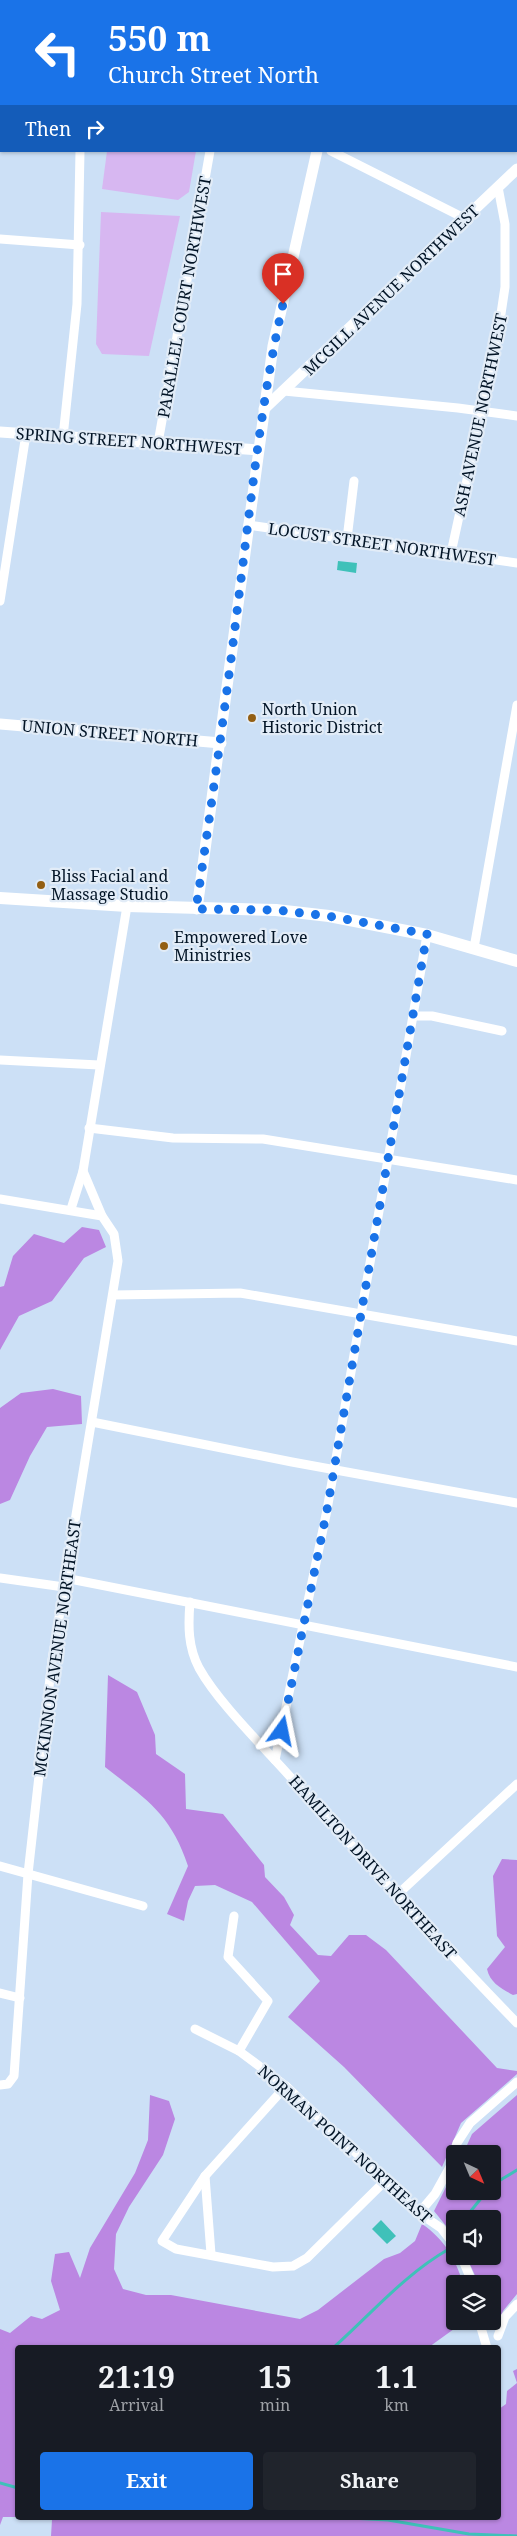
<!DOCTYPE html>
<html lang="en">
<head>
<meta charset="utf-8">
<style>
  body { margin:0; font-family:"Noto Serif",serif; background:#20242c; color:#f1f3f6; height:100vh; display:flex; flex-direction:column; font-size:19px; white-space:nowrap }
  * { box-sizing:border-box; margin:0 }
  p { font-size:16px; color:#9ea1a6 }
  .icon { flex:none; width:28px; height:28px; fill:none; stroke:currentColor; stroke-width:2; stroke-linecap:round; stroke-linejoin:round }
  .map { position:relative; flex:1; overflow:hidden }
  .details { position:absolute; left:15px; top:2345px; width:486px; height:175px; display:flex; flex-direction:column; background:#171b24; border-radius:5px; box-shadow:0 1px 4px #0004 }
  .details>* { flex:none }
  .guide { position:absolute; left:0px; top:0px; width:518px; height:152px; box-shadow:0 1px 4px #0004; background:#1a73e8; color:#fff; overflow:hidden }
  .needle { width:32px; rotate:136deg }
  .buttons { position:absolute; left:446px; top:2145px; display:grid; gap:10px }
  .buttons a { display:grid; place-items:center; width:55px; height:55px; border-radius:5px; background:#171b24; box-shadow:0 1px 4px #0004; font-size:25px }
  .pin { position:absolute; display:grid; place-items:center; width:42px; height:42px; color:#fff; margin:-51px -21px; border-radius:50% 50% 50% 0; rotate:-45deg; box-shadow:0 0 5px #0007 }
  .pin .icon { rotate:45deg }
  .me { position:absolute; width:55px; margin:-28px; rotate:12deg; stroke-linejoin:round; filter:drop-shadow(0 0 4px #0008) }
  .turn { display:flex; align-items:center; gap:18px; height:105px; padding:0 25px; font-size:22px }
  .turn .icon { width:65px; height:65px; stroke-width:2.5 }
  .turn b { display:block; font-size:35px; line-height:42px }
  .then { display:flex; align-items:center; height:48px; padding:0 25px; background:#0003; gap:10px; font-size:19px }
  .eta { display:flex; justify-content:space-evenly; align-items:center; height:85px; text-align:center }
  .eta b { font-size:30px; font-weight:700; line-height:35px }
  .primary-button { display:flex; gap:10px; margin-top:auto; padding:10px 25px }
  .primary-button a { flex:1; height:58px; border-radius:5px; background:#1a73e8; color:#fff; font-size:20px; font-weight:700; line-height:58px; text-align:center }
  .primary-button a+a { background:#20242c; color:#f1f3f6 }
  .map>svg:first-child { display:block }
</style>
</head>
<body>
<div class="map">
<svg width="517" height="2536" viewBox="0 0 517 2536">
  <rect width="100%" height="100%" fill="#cce0f6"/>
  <g fill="#d7b7f1">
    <path d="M107,151H196L189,192L178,200L102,189Z"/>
    <path d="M101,212L180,216L149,356L102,354L96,344Z"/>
  </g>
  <g fill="#bb87e2">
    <path d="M89,0H190L194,1H93Z"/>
    <path d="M82,1227L99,1230L106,1247L84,1258L52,1301L19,1316L0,1350V1287L4,1286L13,1256L34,1234L64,1243Z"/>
    <path d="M53,1389L81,1396L82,1424L47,1427L30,1456L10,1500L0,1504V1408L21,1393Z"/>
    <path d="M108,1675L137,1692L155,1735L156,1754L185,1774L186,1809L223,1814L264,1865L265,1877L284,1897L294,1915L290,1925L318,1955L331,1956L349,1935H366L386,1950L497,2068L517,2071V2074L461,2123L442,2167L344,2067L288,2017L320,1981L252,1902L215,1885L195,1886L188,1901L184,1921L167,1914L188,1866C171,1814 146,1799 105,1767Z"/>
    <path d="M502,1859L517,1860V1994L513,1995C502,1989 490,1983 487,1969L505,1947L497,1936L493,1876Z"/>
    <path d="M150,2095L169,2101L175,2119L163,2155L129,2207L116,2234L114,2269L123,2289L146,2295H171L300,2319L318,2310L384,2259L400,2253L415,2241L422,2224C444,2239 456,2259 463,2284H455V2321H465L429,2347L18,2348L17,2517H3L0,2525V2329L10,2333L31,2316L42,2319L60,2310L51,2281L55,2254L69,2252L80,2278L90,2248L135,2173L148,2140Z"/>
    <path d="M517,2095V2294L503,2311L495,2328L486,2325V2321H492V2284H479L466,2256H492V2219H455V2237L434,2211L455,2169V2191H492V2154H463L472,2134Z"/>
    <path d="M517,2369V2536H51L52,2520L19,2518H499V2409L506,2404L507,2391L517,2383L513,2371Z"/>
  </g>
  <g fill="#3fc1b9">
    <path d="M338,561L357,563L356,573L337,570Z"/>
    <path d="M381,2220L396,2236L387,2244L372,2229Z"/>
  </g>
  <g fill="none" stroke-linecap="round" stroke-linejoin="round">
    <g stroke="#3fc1b9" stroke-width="3">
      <path d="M44,0L48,1"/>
      <path d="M516,126H517"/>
      <path d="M492,2185L517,2170"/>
      <path d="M467,2219L470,2212L487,2191"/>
      <path d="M333,2348C371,2314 405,2274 449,2249"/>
      <path d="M0,2483L18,2488"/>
      <path d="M350,2518L388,2520L469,2534L517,2536"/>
    </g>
    <g stroke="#fff" stroke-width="9">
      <path d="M75,0V1"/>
      <path d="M496,1L497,0"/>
      <path d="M0,25L1,26"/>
      <path d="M516,109H517"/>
      <path d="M331,151L466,219"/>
      <path d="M0,239L80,245"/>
      <path d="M284,391L458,408L517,416"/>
      <path d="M63,437L77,304L80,151"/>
      <path d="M158,443L210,151"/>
      <path d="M248,525L517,563"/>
      <path d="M347,539L354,481"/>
      <path d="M451,553L496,347L505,287V224L498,187"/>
      <path d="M0,601L26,434"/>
      <path d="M474,948L517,705"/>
      <path d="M414,1016H432L502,1031"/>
      <path d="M0,1060L99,1065"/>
      <path d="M89,1128L173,1138L263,1139L517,1180"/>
      <path d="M83,1171L102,1216"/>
      <path d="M0,1199L102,1216L114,1234L118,1261L52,1660L28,1874L14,2076L8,2084L0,2085"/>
      <path d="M71,1209L83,1171L127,906"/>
      <path d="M113,1295L240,1293L517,1341"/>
      <path d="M92,1422L292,1462L517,1503"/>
      <path d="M0,1578L64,1587"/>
      <path d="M65,1578L517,1667"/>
      <path d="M190,1602C188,1626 188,1647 199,1668C219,1704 266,1749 294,1781C367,1863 441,1945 517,2023"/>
      <path d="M275,1760L327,1510L427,935"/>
      <path d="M0,1866L143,1906"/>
      <path d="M397,1895L517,1784"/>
      <path d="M234,1916L228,1957L268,2001L239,2051L286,2086L419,2213L441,2228L455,2246"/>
      <path d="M0,1993L20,1998"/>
      <path d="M195,2029L239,2051"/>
      <path d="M286,2086L205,2176L162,2241L176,2249L273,2267L293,2266L307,2258L385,2181"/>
      <path d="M205,2176L211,2254"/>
      <path d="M419,2213L435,2194L450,2167L457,2143L470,2123L517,2082"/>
      <path d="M461,2256L473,2284"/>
      <path d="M479,2321L487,2348"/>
      <path d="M498,2336L505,2317L517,2304"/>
    </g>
    <g stroke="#fff" stroke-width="11">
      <path d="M350,1V0"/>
      <path d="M264,409L517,169"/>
      <path d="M0,432L258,450"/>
      <path d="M0,724L221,743"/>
      <path d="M197,909L273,346L317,151"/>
    </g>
    <path stroke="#fff" stroke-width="12" d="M0,898L127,906L276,910L329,916L427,935L517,961"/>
  </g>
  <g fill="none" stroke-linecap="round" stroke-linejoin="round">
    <path stroke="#1a73e8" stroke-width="9" stroke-dasharray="0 16.2" d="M282,1731L327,1510L427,934L328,916L276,910L196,909C212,802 227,695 240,587C252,493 262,396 283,304"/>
  </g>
  <g fill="#935f13" stroke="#e2ecf7" stroke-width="2">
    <circle cx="252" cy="718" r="5"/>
    <circle cx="41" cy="885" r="5"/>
    <circle cx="164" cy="946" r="5"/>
  </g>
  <g text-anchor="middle" stroke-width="4.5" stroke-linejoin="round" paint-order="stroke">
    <g font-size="16" fill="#021426" stroke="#e2ecf7">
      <text transform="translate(391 290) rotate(-44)" y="6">MCGILL AVENUE NORTHWEST</text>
      <text transform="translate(184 297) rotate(-80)" y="6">PARALLEL COURT NORTHWEST</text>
      <text transform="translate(480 415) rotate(-78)" y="6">ASH AVENUE NORTHWEST</text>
      <text transform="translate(129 441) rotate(4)" y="6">SPRING STREET NORTHWEST</text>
      <text transform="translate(382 544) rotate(8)" y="6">LOCUST STREET NORTHWEST</text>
      <text transform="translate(110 733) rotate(5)" y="6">UNION STREET NORTH</text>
      <text transform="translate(57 1648) rotate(-82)" y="6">MCKINNON AVENUE NORTHEAST</text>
      <text transform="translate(373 1867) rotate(48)" y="6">HAMILTON DRIVE NORTHEAST</text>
      <text transform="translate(345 2144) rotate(42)" y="6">NORMAN POINT NORTHEAST</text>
    </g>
    <g font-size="16" fill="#021426" stroke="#e2ecf7" text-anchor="start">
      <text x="262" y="715">North Union<tspan x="262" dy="18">Historic District</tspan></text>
      <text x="51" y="882">Bliss Facial and<tspan x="51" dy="18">Massage Studio</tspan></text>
      <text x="174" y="943">Empowered Love<tspan x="174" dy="18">Ministries</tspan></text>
    </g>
  </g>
</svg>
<div class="buttons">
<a><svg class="needle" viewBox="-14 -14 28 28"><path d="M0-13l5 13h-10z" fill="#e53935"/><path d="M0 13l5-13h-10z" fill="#9ea1a6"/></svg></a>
<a><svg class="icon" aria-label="sound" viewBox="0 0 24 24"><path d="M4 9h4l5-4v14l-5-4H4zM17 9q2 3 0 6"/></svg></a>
<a><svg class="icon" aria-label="layers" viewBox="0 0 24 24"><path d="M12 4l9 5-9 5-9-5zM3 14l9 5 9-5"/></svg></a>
</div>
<div class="pin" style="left:283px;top:304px;background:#d93025"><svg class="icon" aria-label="arrive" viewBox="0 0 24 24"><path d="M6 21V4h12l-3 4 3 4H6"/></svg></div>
<svg class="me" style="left:282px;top:1731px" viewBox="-20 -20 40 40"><path d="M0-17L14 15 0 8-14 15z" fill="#1a73e8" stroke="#fff" stroke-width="4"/></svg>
<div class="guide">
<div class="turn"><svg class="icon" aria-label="left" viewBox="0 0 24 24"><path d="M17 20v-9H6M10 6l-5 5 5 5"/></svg><div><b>550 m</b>Church Street North</div></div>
<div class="then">Then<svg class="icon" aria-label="right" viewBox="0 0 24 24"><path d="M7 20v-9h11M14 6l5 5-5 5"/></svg></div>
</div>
<section class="details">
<div class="eta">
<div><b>21:19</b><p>Arrival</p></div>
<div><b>15</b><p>min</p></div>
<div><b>1.1</b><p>km</p></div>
</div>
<div class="primary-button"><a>Exit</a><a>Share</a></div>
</section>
</div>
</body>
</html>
